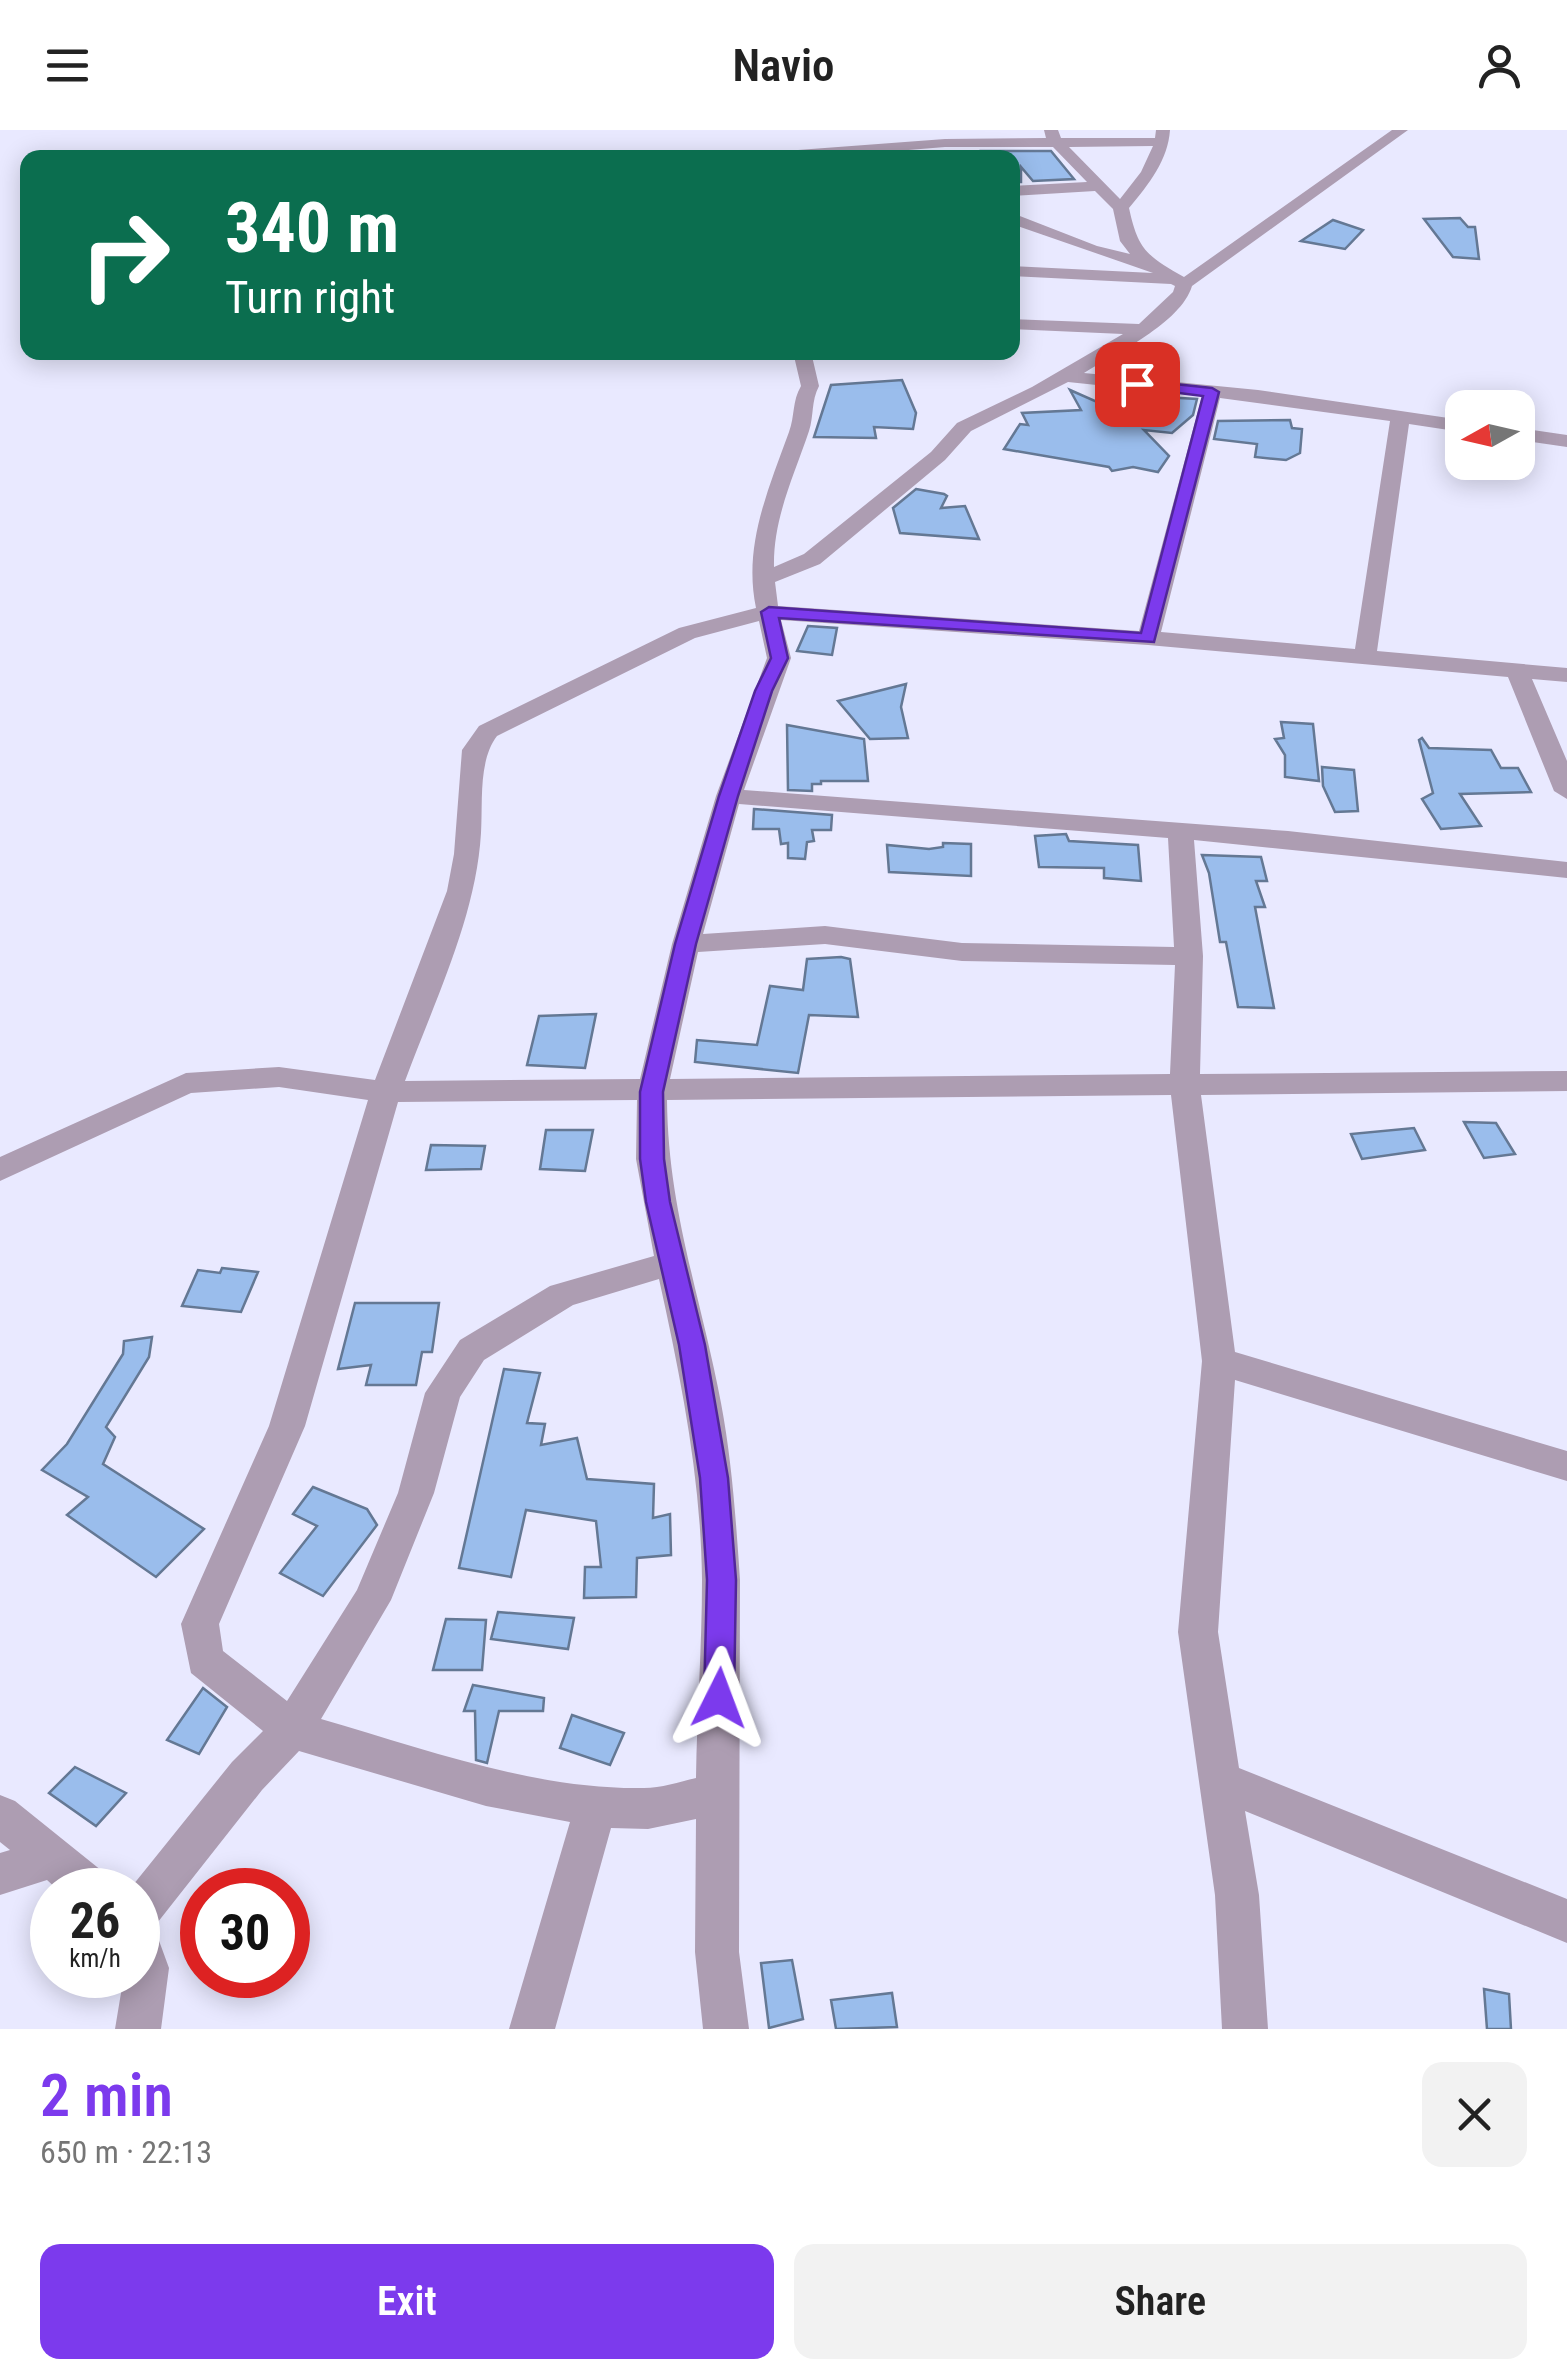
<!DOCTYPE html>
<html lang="en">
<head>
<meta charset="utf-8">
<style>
  body { margin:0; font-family:"Roboto Condensed",sans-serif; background:#f2f2f2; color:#222; height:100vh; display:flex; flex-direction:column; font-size:38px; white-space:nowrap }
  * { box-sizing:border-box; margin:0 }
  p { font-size:32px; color:#767676 }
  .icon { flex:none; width:55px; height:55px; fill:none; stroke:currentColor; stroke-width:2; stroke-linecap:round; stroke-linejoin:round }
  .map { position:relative; height:1899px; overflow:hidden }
  .side { display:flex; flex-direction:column; background:#fff; flex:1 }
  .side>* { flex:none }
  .hud { position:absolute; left:20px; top:20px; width:1000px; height:210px; border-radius:20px; box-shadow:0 5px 25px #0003; background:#0b6e4f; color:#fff; overflow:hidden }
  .needle { width:65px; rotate:262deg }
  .controls { position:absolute; left:1445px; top:260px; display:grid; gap:20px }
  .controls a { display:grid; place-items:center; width:90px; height:90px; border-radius:20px; background:#fff; box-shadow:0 5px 25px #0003; font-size:50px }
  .speed { position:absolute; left:30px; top:1738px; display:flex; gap:20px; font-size:50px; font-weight:700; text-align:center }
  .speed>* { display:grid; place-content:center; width:130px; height:130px; border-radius:50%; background:#fff; box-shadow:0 5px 25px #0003; line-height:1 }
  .speed small { font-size:25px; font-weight:400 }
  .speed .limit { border:15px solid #d22; background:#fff; color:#111 }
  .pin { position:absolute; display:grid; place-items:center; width:85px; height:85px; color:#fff; margin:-42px; border-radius:20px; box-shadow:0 5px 15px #0006 }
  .me { position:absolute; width:110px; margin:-55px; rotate:3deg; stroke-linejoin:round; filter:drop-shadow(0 0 8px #0008) }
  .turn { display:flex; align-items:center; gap:35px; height:210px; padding:0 40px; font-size:45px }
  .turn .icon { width:130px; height:130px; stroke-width:2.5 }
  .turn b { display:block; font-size:70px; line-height:85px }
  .round { display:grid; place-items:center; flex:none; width:105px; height:105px; border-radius:20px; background:#f2f2f2 }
  .headline { display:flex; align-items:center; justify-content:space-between; height:170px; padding:0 40px }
  h1 { font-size:60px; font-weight:600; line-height:75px; color:#7c3aed }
  .cta { display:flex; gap:20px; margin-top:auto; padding:20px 40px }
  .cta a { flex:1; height:115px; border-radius:20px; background:#7c3aed; color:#fff; font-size:40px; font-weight:600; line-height:115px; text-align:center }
  .cta a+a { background:#f2f2f2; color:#222 }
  header { display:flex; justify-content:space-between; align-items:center; height:130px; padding:0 40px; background:#fff; font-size:45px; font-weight:600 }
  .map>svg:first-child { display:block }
</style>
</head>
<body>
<header><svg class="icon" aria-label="menu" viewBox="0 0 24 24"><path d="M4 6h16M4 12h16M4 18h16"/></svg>Navio<svg class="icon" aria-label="person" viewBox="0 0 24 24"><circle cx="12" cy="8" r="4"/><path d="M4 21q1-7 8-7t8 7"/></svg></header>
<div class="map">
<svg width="1567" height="1899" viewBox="0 0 1567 1899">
  <rect width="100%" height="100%" fill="#e9e9ff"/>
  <g fill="#9abdec" stroke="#647894" stroke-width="2.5">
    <path d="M982,21H1051L1074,49L1033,51L1021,37V52H1012V28H988Z"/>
    <path d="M1460,88L1468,97H1475L1479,129L1453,127L1424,89Z"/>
    <path d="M1333,90L1363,100L1345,119L1301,111Z"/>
    <path d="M902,250L916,283L913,299L874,297L876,308L814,307L831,255Z"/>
    <path d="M1070,260L1106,276L1118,272L1136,291L1146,266L1197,269L1193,285L1172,303L1144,300L1169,326L1158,342L1133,337L1112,341L1109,337L1004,319L1020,294L1028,295L1022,283L1081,280Z"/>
    <path d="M1290,290L1292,298L1302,299L1300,323L1286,330L1255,327L1257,314L1214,309L1218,291Z"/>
    <path d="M916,359L944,364L947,366L941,378L965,376L979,409L900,403L893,378Z"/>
    <path d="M808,496L837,498L832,525L797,521Z"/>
    <path d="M906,554L901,577L908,608L870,609L838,571Z"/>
    <path d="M1281,592L1313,594L1319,651L1285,647V625L1275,609L1284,608Z"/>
    <path d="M787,595L864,609L868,651H821V654H812V661L788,660Z"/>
    <path d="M1422,608L1429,618L1491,620L1501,638H1518L1531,662L1460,664L1481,696L1441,699L1422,669L1433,663L1419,610Z"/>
    <path d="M1322,637L1354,640L1358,681L1335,682L1323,656Z"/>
    <path d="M754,679L832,685L831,700H812L814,711L807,712L805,729L788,728V713L781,714L779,699H753Z"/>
    <path d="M1066,704L1069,711L1138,715L1141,751L1104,748V738L1039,737L1035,706Z"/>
    <path d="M943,713L971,714V746L889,742L887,715L929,719L943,717Z"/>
    <path d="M1202,725L1261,727L1267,751H1256L1265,777H1255L1274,878L1238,877L1226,812H1220L1209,743Z"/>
    <path d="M841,827L850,829L858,887L809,885L798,943L695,932L697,910L757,915L770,856L803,860L807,829Z"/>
    <path d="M596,884L585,938L527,935L539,886Z"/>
    <path d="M1464,992L1496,993L1515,1024L1484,1028Z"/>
    <path d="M1414,998L1425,1020L1362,1029L1351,1004Z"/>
    <path d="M546,1000H593L585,1041L540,1039Z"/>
    <path d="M431,1015L485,1016L481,1039L426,1040Z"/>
    <path d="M222,1138L258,1142L241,1182L182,1176L198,1140L220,1143Z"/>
    <path d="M355,1173H439L432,1222H422L416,1255H366L371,1235L338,1239Z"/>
    <path d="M152,1207L149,1227L106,1297L115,1307L103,1334L204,1399L156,1447L67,1385L88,1367L42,1340L67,1314L123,1224L124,1211Z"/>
    <path d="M504,1239L540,1243L527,1293L545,1294L541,1315L577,1308L587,1349L654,1354L653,1388L670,1384L671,1425L637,1428L636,1467L584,1468L585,1437H601L596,1391L526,1380L511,1447L459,1438Z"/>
    <path d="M313,1357L367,1379L377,1395L323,1466L280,1443L317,1396L293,1384Z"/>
    <path d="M498,1482L574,1488L568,1519L491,1509Z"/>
    <path d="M446,1489L486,1490L482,1540H433Z"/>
    <path d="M473,1555L544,1568L543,1581H499L487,1633L476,1630L475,1581H464Z"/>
    <path d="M203,1558L227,1577L199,1624L167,1610Z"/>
    <path d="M572,1585L624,1603L610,1635L560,1618Z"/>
    <path d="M75,1637L126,1663L96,1696L49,1663Z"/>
    <path d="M792,1830L803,1889L769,1898L761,1833Z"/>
    <path d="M1484,1859L1509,1864L1511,1899H1487Z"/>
    <path d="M892,1863L897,1897L836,1899L831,1870Z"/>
  </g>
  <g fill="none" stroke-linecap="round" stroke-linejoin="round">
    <g fill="#ad9db2" fill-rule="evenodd">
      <path d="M1044,0H1058L1061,8H1155L1156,0H1170C1168,30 1149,54 1129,78C1138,120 1147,126 1184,147L1392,0H1408L1192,156C1181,193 1115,224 1084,243L1258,260L1462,290V302L1409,294L1377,521L1567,538V552L1532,549L1567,631V669L1554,661L1508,547L1148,515L781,490L791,528L744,660L1288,701L1567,732V748L1194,710L1203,826L1200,944L1567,941V961L1201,965L1235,1222L1567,1321V1351L1235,1250L1218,1502L1239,1638L1567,1769V1813L1245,1681L1259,1765L1268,1899H1222L1215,1765L1178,1502L1202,1231L1171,965L667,970C668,1080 701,1167 721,1273C732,1331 736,1391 740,1450L739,1822L749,1899H703L695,1822L696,1689L648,1699L611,1698L555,1899H509L570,1692L486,1676L299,1621L262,1660L154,1797L169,1838L161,1899H115L124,1845H138V1760H129L232,1632L263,1601L191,1543L181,1494L269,1296L368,970L279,957L191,963L0,1051V1027L186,943L279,937L375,950L447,761L454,724L462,620L479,596L679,498L756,478C743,416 768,360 789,302C795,286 792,271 801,256L793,222H811L819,256C811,271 814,286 809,301C794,346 773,388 774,437L804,424L931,322L957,293L1032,257L1123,204L1012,199V189L1139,194L1173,162L1175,156L1171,154L1012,146V136L1153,143L1012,94V83L1097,116L1130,124L1120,111L1113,79L1095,61L1012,66V56L1087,52L1053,17H945L811,28L791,24L798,20L945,9L1046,8ZM1153,16L1141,42L1120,69L1069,17ZM1068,252L1202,266L1139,501L778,476L775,452L820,434L945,330L971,301ZM1220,268L1390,291L1355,519L1161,502ZM759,491L767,528L716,666L672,814L640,949L405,951C434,872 476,788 481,703C483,672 478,631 497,606L695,508ZM739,674L1168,708L1174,817L962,813L825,796L703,804ZM825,814L962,831L1175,835L1170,944L670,949L698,822ZM637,970L636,1029L654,1126L550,1156L460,1210L425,1263L398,1363L357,1460L287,1571L223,1521L219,1494L305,1296L398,972ZM659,1149C681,1249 701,1348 702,1450C702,1516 697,1582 696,1648C679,1652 661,1658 644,1658C535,1660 425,1619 321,1589L391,1470L434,1363L460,1267L484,1230L573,1175Z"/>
      <path d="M1518,298L1567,305V317L1518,310Z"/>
      <path d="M0,1665L15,1671L107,1745L114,1760H58L47,1750L0,1765V1723L10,1720L0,1712Z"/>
    </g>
  </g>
  <path fill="#7c3aed" stroke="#51269a" stroke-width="2.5" d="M1137,250L1212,258L1219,262L1154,512L779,488L788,528L772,561L738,666L696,814L663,962L664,1029L670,1072L705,1215L728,1348L736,1450L734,1568L730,1577L719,1582L708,1577L704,1568L707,1450L700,1348L679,1215L646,1072L640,1029V962L675,814L719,666L755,561L771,528L761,482L769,477L1141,503L1203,266L1132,257L1130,254Z"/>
</svg>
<div class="controls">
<a><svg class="needle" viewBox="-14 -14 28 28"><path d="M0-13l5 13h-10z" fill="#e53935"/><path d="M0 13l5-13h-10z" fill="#767676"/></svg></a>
</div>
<div class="speed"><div>26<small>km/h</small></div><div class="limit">30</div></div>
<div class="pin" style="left:1137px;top:254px;background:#d93025"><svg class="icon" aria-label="arrive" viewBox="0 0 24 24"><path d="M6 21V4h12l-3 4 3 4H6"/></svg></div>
<svg class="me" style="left:719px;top:1568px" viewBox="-20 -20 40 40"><path d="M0-17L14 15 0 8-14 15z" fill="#7c3aed" stroke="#fff" stroke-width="4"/></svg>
<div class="hud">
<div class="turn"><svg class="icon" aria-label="right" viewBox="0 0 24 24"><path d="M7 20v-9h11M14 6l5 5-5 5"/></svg><div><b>340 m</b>Turn right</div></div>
</div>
</div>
<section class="side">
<div class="headline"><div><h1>2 min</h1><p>650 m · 22:13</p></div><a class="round"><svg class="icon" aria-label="close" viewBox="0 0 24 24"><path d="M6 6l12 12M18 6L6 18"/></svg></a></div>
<div class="cta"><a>Exit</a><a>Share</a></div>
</section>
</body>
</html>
